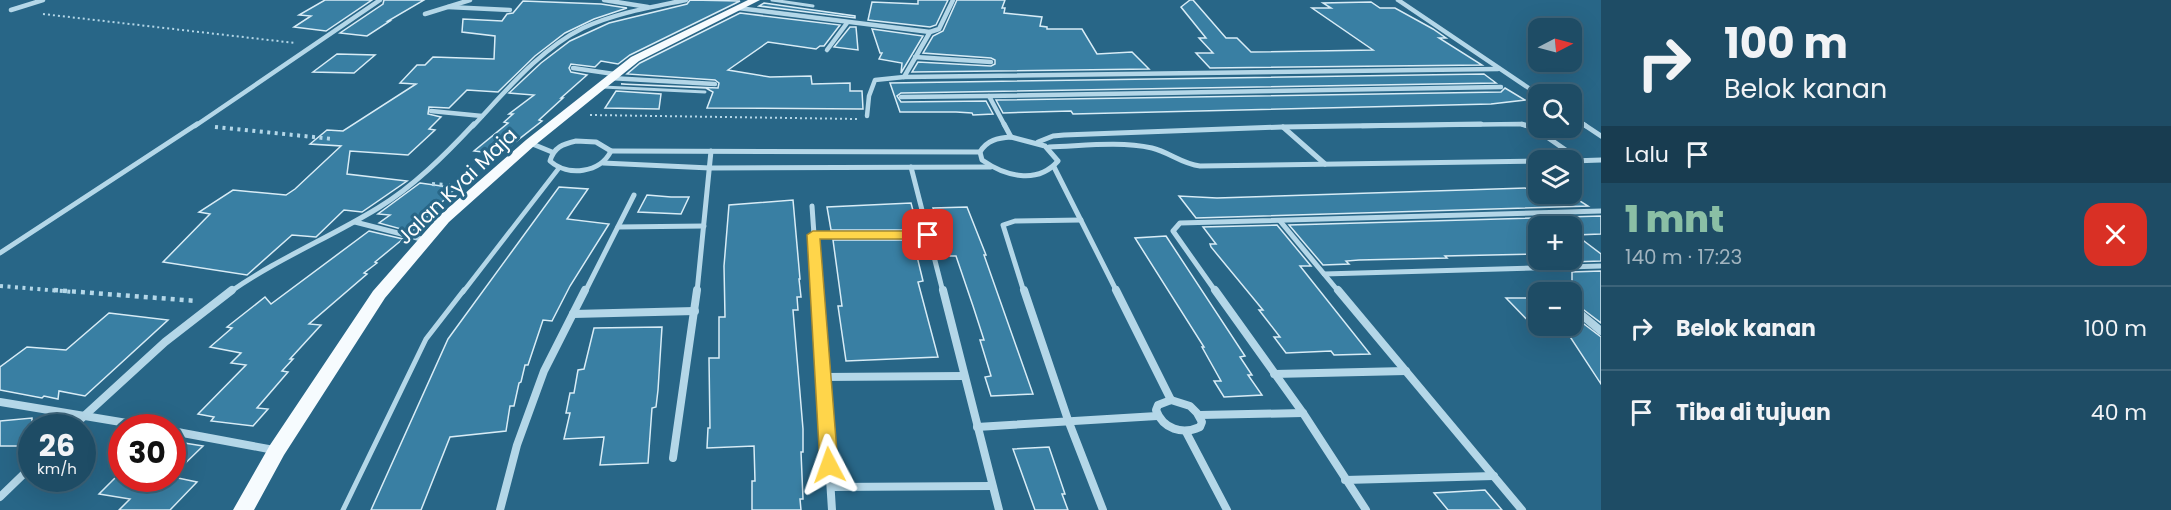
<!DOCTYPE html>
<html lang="id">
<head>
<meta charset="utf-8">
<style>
  body { margin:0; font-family:Poppins,sans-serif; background:#2b566e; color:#f1f3f6; height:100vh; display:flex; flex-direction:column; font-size:22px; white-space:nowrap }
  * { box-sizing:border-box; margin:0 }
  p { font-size:20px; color:#a1b4bf }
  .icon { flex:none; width:33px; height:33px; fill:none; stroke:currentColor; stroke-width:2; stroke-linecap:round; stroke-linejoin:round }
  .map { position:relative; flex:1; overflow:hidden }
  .sheet { display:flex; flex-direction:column; background:#1e4c65; width:570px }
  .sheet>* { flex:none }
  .hud { background:#1e4c65; color:#f1f3f6; overflow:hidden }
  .needle { width:39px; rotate:84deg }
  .controls { position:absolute; left:1528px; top:18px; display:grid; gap:12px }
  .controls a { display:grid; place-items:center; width:54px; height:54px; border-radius:12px; background:#1e4c65; box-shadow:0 6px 24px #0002,0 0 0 2px #3c6379; font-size:30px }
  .speed { position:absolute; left:18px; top:414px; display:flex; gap:12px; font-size:30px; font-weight:700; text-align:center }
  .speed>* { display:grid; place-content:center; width:78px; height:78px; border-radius:50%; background:#1e4c65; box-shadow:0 6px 24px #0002,0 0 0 2px #3c6379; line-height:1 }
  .speed small { font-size:15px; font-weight:400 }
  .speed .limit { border:9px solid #d22; background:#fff; color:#111 }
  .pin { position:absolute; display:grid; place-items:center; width:51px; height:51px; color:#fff; margin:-26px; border-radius:12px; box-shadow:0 3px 9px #0006 }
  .me { position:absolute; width:66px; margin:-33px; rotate:356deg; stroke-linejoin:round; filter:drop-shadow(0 0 4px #0008) }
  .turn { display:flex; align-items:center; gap:21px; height:126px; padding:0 24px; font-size:27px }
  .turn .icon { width:78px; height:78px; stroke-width:2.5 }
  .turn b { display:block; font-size:42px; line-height:51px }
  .then { display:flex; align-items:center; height:57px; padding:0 24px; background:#0003; gap:12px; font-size:22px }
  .round { display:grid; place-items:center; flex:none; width:63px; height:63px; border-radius:18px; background:#2b566e }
  .head { display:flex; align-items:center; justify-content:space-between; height:102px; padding:0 24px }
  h1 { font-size:36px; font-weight:800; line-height:45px; color:#8abfa5 }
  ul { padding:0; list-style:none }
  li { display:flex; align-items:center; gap:18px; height:84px; padding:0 24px; border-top:2px solid #3c6379 }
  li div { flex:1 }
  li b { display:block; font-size:22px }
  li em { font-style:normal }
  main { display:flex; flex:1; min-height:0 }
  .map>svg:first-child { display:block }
</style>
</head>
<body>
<main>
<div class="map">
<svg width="1601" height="510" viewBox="0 0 1601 510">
  <rect width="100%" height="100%" fill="#286687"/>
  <g fill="#397fa3" stroke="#d8ecf6" stroke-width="1.5">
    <path d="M325,0H372L326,31L294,27L311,16L299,15Z"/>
    <path d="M384,0H424L388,21H390L367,36L340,33L383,4Z"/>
    <path d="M690,0L740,1L630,55L618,64L601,61L595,67L571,64L569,68L571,72L587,75L561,98H563L539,120L542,121L500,154L474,151L508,123L504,122L513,114H509L534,95L509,93L541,63L570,41L609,23L687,4Z"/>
    <path d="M918,0H948L936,25L930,27L868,20L872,2L918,4Z"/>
    <path d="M957,0H1005L1002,8H1005L1004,13L1042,17L1040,26L1047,27V29H1082L1097,54L1132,52L1149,69L912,72L918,62L991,66L995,64V60L991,58L923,53L933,36L943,31Z"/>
    <path d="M1190,0H1193L1226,38H1237L1251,52L1373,50L1312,8H1331L1323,3L1371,2L1380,8H1395L1433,29L1446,38H1439L1482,65L1210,68L1196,53H1213L1199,38H1206L1181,7Z"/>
    <path d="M523,1L601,4L627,8L594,19L565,33L535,56L498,92L467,90L449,108L429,107L428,114L441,117L429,129L435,130L408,155L350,151L347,174L407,181L362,212L344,210L316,237L292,235L247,275L163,262L210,214L199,212L233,190L286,195L295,189L341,146L310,144L327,130L343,131L416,84L400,83L417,65H425L433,57L494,59L495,36L462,32L463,19L502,21L507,14L513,13Z"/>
    <path d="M764,3L855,16V18L759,6Z"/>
    <path d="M740,13L840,25L824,46H820L816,49L768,42L728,70L770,77L811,76L812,84L850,83V91H862L863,109L707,108L713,92L706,88L621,84L718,88L719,83L715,80L627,74L640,63Z"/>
    <path d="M850,27H856L858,50L834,47Z"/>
    <path d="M872,29L923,36L901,73L902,63L879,59L882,53H880Z"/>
    <path d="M337,54L375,55L354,73L313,72Z"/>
    <path d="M1484,74L1496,83L901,93L897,96L901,102L986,101L993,114L973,115L972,113L956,112H900L890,83Z"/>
    <path d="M1505,88L1525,100L1491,104L1073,114L1071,111L1003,113L996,100L1501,92Z"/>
    <path d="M616,91L661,94L659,109L605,108Z"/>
    <path d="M420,183L456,188L412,232L379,223L390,215L378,214Z"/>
    <path d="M559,187L588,189L567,219L609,224L570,286L552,321L543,320L528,365H525L521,382L519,383L514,406H510L506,431L450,437L421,510H371L448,339Z"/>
    <path d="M1529,188L1539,189V194H1569L1588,206L1196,218L1179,196L1217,198Z"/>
    <path d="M647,195L671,197H689L681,214L638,212Z"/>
    <path d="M793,200L800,279H799L801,297H797L798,310H793L803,429V452H801L803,499H800L801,510H752V481H755L754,446L707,448L708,428H710L709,358H719V317H725L724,266L729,205Z"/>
    <path d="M911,203L915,218L907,219L910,230H831L827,207Z"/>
    <path d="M967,207L986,255H984L1033,394L991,396L985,377L991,376L980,340H984L973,306L956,256H950L933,208Z"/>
    <path d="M1601,216V234L1576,235L1601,254V261L1572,262V226H1539V254L1445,256L1447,258L1359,260L1346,261L1349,264L1323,265L1289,225Z"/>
    <path d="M1277,225L1311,266H1300L1370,354L1334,355L1331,351L1286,353L1274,337H1280L1259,310H1263L1211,247L1210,244H1216L1203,227Z"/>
    <path d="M369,231L403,239L375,262L377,263L364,273L367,274L309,324L321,325L290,359H293L282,371L288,372L257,408L268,409L253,426L211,421L214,417L198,414L246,365L231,363L241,353L210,347L232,328L227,327L265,297L271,304Z"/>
    <path d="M1166,236L1245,356L1240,357L1252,375H1248L1262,395L1224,397L1214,381H1221L1202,347H1204L1135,238Z"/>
    <path d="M833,240H913L923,281L918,282L938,357L846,361L838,306H842Z"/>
    <path d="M1601,271V323L1572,301V272Z"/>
    <path d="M1506,298H1539V332Z"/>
    <path d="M109,313L168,320L85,396L59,391L58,399L44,396L42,398L0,390V367L27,347L66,350Z"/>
    <path d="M1572,315L1601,337V384L1563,326H1572Z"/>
    <path d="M662,327L658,390L656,407L652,408L648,463L600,465L604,437L564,439L570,413H566L570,393H574L578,370L584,369L594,328Z"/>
    <path d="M32,418V446H0V421Z"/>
    <path d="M172,441L203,446L172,476Z"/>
    <path d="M1049,447L1065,494H1062L1068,510H1035L1013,449Z"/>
    <path d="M115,478H178L197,482L170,510H119L130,499L99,494Z"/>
    <path d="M1485,490L1502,510H1448L1434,493Z"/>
  </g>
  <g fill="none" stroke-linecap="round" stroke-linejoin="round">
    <g stroke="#b4d7e8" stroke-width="2" stroke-dasharray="2 3" stroke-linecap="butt">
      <path d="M43,14L295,43"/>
      <path d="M590,115L858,119"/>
    </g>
    <g stroke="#b4d7e8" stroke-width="4" stroke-dasharray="3 4.5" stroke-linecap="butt">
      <path d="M215,127L333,139"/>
      <path d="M432,184L460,186"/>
      <path d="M0,286L74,292"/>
    </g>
    <path stroke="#b4d7e8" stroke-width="4.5" stroke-dasharray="4 5" stroke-linecap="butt" d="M54,290L197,301"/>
    <g stroke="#b4d7e8" stroke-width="3">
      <path d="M772,0L813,6"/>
      <path d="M603,87L705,92"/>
    </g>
    <path stroke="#b4d7e8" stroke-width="4.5" d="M463,292L559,168"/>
    <path stroke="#b4d7e8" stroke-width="5" d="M343,510L426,339L464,290"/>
    <g stroke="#b4d7e8" stroke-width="4.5">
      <path d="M604,0L648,7"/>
      <path d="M953,0L939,29L930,32L904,77L1498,69"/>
      <path d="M1398,0L1539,95"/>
      <path d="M448,7L510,10"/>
      <path d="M738,8L930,32"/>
      <path d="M11,10L43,0"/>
      <path d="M425,14L470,0"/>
      <path d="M827,50L847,23"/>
      <path d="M915,57L991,62"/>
      <path d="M573,68L614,74"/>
      <path d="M610,78L715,84"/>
      <path d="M901,97L989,96"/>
      <path d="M431,111L482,116"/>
      <path d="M867,116L869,96L875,80L904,77"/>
      <path d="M1572,117L1586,126"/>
      <path d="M195,126L380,0"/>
      <path d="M473,126C505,92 540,49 583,28C615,13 652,7 686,0"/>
      <path d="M1005,126L989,96L1501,87"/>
      <path d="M1362,126L1520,124L1527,126"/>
    </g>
    <g stroke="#b4d7e8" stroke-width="5">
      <path d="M1004,124L1011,137"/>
      <path d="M1522,124L1534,128L1580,160"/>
      <path d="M1583,124L1601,136"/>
      <path d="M1283,127L1325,164"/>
      <path d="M1011,137L1045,146L1058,161C1037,185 1005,176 982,160L980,152C987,140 998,138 1011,137Z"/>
      <path d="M576,141L596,142L611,151C600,173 568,177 550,161C554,147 563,144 576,141Z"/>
      <path d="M1038,142L1053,136L1064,135L1282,127L1481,124"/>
      <path d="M530,143L552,152"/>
      <path d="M1049,147C1083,146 1119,141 1152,148C1169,152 1182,164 1200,166L1539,161"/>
      <path d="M611,151L980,152"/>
      <path d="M1572,161L1601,160"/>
      <path d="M603,163L710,168L991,167"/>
      <path d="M911,167L943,292"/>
      <path d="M1054,167L1117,292"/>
      <path d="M812,206L818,292"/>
      <path d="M1280,221L1339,292"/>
      <path d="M355,222L425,240"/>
      <path d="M618,227L704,226"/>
      <path d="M813,235H928"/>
      <path d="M0,253L197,124"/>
      <path d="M1324,274L1601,266"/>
      <path d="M1554,289L1558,292"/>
      <path d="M230,292C277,259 329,238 378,208C414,186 445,155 474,124"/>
      <path d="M585,292L634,195"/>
      <path d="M697,292L711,151"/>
      <path d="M1024,292L1003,225L1015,221L1081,220"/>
      <path d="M1216,292L1173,231L1180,223L1601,211"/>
    </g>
    <g stroke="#b4d7e8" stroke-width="8">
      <path d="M818,290L832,510"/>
      <path d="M943,290L999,510"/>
      <path d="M1024,290L1068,420L1103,510"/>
      <path d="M1116,290L1171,400"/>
      <path d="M1215,290L1303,413L1366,510"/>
      <path d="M1338,290L1522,510"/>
      <path d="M1556,290L1558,292"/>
      <path d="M1572,307L1601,331"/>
      <path d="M573,314L695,311"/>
      <path d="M1274,374L1406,371"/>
      <path d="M823,377L964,376"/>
      <path d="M1171,400L1190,406L1197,413L1202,422L1200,427C1182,435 1163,429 1156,410L1158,405Z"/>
      <path d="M0,402L157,428"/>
      <path d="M1200,415L1303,413"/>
      <path d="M977,427L1157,416"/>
      <path d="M71,428L165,342L232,290"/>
      <path d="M172,431L274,450"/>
      <path d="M1186,432L1227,510"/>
      <path d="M673,458L697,290"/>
      <path d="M1345,480L1494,476"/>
      <path d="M831,487L992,486"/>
      <path d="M0,497L32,466"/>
      <path d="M500,510L517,445L544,371L585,290"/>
    </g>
    <path fill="#f6fbfe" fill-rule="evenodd" d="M748,0H760L639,61L534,146L449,222L385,298L284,455L254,510H233L270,445L373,291L439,216L526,140L631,57Z"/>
  </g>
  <path fill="#ffd54a" stroke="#a68a30" stroke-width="1.5" d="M813,231H928L935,235L928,239H820L838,465L836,470L829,472L823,470L820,465L807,235Z"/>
  <g text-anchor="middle" stroke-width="6" stroke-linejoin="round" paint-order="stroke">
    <g font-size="20" fill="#fff" stroke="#286687">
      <text transform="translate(457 186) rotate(-44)" y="7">Jalan Kyai Maja</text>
    </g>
  </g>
</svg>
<div class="controls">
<a><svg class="needle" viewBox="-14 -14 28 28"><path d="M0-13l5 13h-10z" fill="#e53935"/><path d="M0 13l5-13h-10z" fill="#a1b4bf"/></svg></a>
<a><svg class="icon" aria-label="search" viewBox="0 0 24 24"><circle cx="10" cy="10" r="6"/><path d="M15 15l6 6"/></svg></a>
<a><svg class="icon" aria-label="layers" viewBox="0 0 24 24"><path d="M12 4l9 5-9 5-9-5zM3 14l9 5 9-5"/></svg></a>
<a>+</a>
<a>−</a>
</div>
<div class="speed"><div>26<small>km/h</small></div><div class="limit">30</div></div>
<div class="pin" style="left:928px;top:235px;background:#d93025"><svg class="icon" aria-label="arrive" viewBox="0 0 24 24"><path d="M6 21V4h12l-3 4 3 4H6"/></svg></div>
<svg class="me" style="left:829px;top:465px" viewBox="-20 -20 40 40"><path d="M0-17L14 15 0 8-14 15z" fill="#ffd54a" stroke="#fff" stroke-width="4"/></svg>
</div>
<section class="sheet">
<div class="hud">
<div class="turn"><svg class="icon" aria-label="right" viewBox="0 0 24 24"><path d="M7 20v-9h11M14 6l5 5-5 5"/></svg><div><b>100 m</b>Belok kanan</div></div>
<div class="then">Lalu<svg class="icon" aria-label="arrive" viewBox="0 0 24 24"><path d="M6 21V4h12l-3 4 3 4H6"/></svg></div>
</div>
<div class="head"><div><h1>1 mnt</h1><p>140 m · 17:23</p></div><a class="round" style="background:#d93025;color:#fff"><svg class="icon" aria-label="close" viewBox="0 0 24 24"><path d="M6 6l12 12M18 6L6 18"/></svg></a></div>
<ul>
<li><svg class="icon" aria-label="right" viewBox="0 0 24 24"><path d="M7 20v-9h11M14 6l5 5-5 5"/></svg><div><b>Belok kanan</b></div><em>100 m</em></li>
<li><svg class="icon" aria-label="arrive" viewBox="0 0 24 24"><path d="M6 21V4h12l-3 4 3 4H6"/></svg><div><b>Tiba di tujuan</b></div><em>40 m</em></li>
</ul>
</section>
</main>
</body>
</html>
